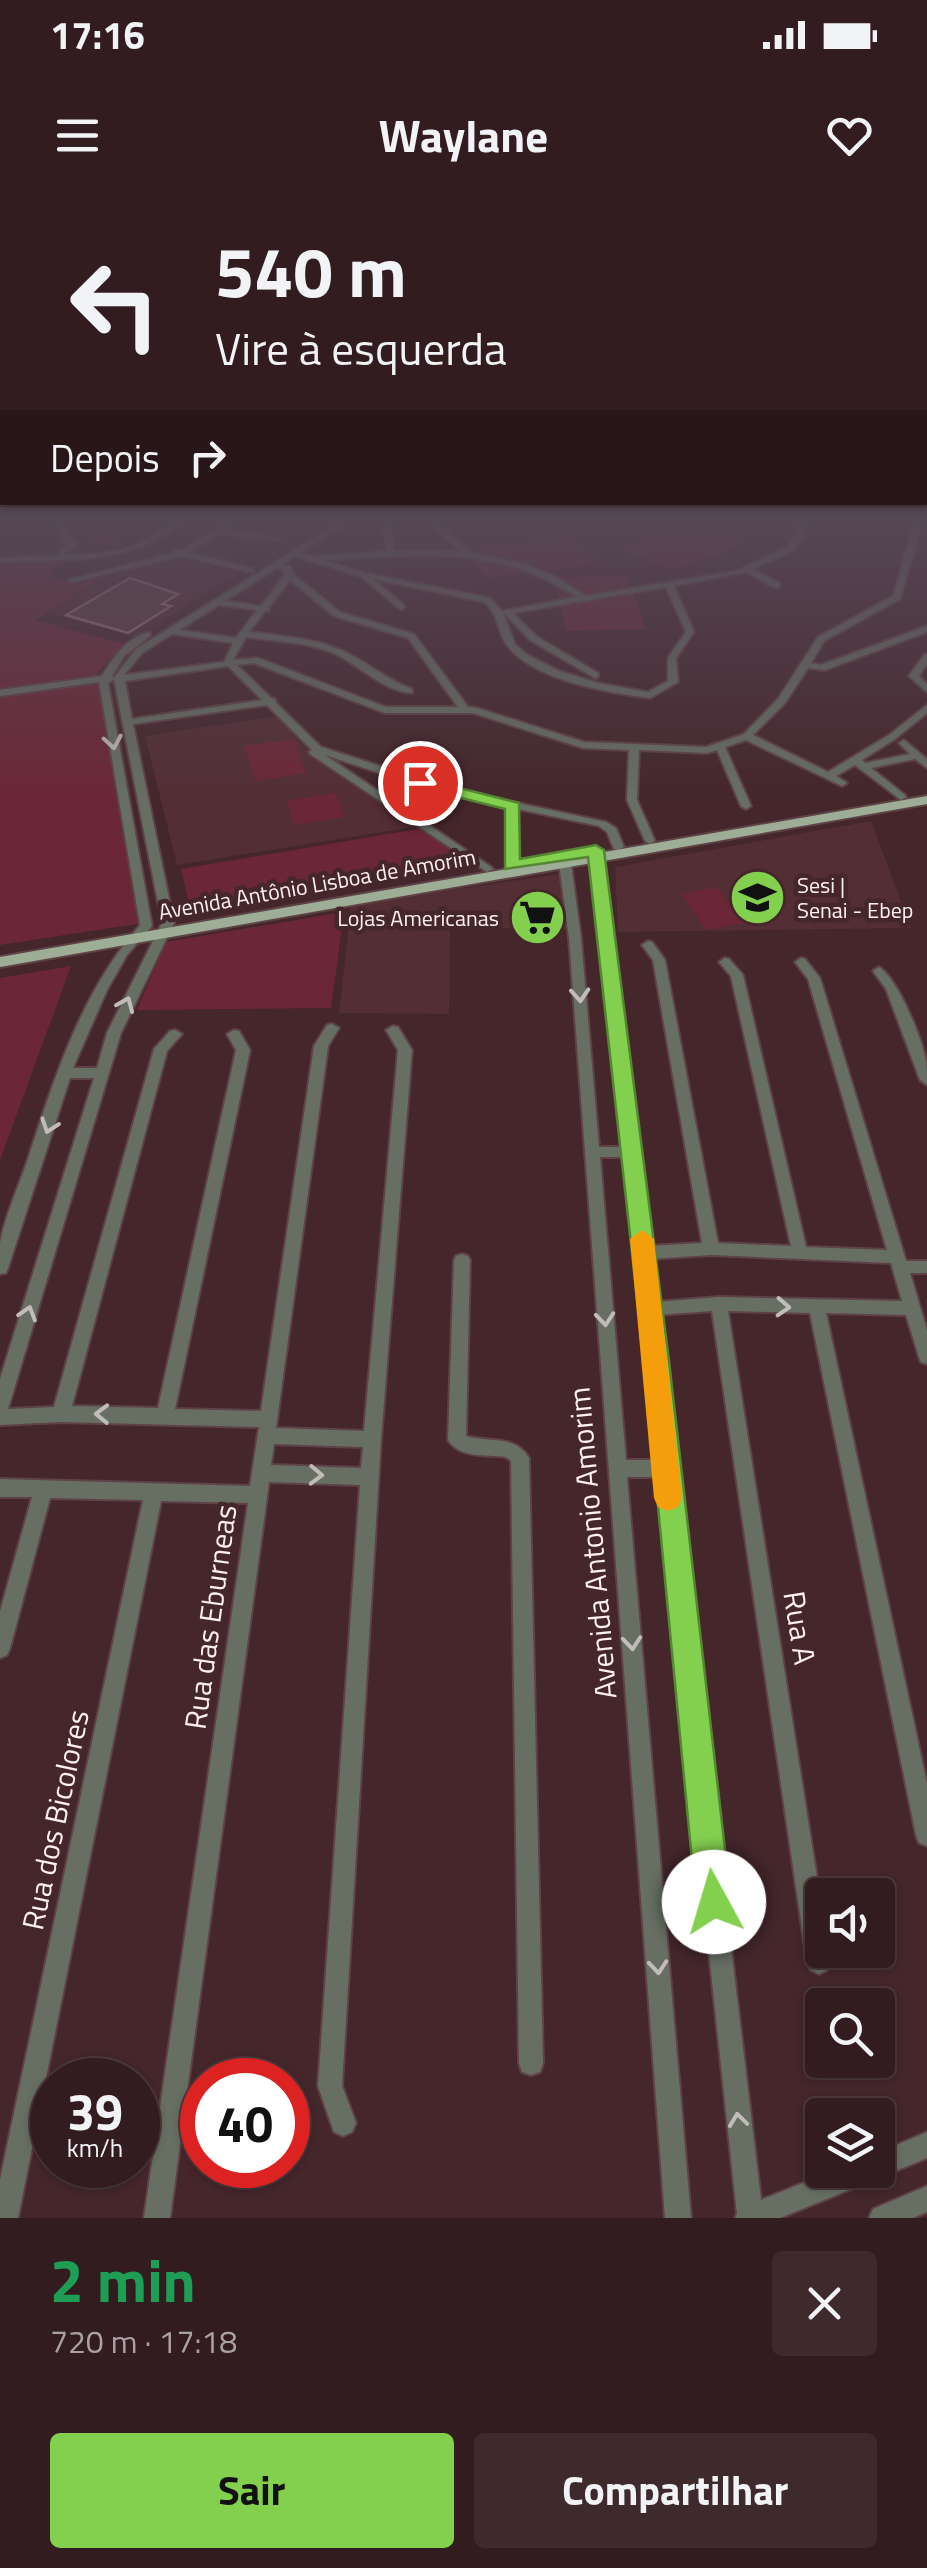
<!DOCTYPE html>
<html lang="pt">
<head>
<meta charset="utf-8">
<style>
  body { margin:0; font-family:"Titillium Web",sans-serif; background:#3e292d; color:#f1f3f6; height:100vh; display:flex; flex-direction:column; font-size:38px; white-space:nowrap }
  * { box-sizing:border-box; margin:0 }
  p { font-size:32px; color:#a9a1a5 }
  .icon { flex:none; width:55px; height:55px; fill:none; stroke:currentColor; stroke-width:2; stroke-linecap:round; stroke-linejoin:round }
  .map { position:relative; height:2018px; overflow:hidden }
  .details { display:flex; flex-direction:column; background:#331c20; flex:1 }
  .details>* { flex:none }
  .hud { position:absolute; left:0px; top:0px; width:928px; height:305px; box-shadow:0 2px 8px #0004,0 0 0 2px #4e3a3e; background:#331c20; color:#f1f3f6; overflow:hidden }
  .fabs { position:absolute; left:805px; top:1678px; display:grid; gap:20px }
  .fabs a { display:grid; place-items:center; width:90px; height:90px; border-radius:10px; background:#331c20; box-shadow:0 2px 8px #0004,0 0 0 2px #4e3a3e; font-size:50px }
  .speed { position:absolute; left:30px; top:1858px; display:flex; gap:20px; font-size:50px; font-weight:700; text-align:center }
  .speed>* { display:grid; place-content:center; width:130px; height:130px; border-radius:50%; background:#331c20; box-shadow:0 2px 8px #0004,0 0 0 2px #4e3a3e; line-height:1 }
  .speed small { font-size:25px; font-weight:400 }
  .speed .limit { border:15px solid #d22; background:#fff; color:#111 }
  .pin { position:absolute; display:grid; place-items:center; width:85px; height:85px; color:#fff; margin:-42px; border:5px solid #fff; border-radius:50%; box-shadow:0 2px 10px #0007 }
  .me { position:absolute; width:110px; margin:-55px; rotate:354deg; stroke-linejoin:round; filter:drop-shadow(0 0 8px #0008) }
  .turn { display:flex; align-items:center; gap:35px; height:210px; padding:0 50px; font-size:45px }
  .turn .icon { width:130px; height:130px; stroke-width:2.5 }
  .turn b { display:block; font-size:70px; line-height:85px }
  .then { display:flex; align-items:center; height:95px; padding:0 50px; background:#0003; gap:20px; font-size:38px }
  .round { display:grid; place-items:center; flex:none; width:105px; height:105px; border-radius:10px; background:#3e292d }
  .head { display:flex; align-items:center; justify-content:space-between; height:170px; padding:0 50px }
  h1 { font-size:60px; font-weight:700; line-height:75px; color:#1e9e55 }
  .action { display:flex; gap:20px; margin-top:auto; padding:20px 50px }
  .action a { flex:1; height:115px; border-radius:10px; background:#83d04f; color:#111; font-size:40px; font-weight:700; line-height:115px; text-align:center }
  .action a+a { background:#3e292d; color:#f1f3f6 }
  .status { display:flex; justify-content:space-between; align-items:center; height:70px; padding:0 50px; background:#331c20; direction:ltr }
  .status svg { height:28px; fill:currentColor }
  header { display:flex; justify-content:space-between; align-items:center; height:130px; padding:0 50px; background:#331c20; font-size:45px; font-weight:700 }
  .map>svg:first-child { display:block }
</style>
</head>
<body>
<div class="status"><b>17:16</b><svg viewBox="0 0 49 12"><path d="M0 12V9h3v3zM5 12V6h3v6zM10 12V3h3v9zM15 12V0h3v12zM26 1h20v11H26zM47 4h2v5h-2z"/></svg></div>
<header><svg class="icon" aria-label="menu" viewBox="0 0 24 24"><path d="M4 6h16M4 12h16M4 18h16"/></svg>Waylane<svg class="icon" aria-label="heart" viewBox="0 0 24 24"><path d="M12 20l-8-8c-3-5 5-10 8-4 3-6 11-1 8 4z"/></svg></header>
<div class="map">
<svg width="927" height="2018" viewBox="0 0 927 2018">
  <rect width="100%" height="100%" fill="#44262b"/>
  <g fill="#532e34">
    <path d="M175,357L237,374L136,437L47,413L117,372Z"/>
    <path d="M278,516L300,543L414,627L177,665L145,536Z"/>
    <path d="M871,621L911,728L618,732L615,667Z"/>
    <path d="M565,673L570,729L453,728L454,715L450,727L449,814L339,813L351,705Z"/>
  </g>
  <g fill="#6c2736">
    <path d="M96,321H146C127,336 109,350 83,345Z"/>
    <path d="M694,321L751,341L671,370L620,347Z"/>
    <path d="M571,336L597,364L486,378L464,349Z"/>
    <path d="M52,358L67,360L54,367L52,378L72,382L107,376L35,420L125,444L93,478L0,491V363Z"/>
    <path d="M627,376L646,429L566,431L553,377Z"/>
    <path d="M99,482L116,594L143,723L0,745V495Z"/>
    <path d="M294,539L306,573L255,581L244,546Z"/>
    <path d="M335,593L345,617L295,625L286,601Z"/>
    <path d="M424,628L472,662L199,711L190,708L181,669Z"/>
    <path d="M717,687L743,723L706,730L682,694Z"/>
    <path d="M344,712L331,808L137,810L166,742Z"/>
    <path d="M71,766L0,960V778Z"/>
  </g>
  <g fill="#5e3e43" stroke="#99767a" stroke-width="2.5">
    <path d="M130,378L178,394L162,404L171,406L128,433L66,415Z"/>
    <path d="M519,704L558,705V726L518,725Z"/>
  </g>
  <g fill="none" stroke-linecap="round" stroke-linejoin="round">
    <defs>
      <g id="minor">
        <path d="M55,321H63L71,340L78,343L64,355C88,355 113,354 135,345C151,339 167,321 184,321C131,367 65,358 0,362V358L56,356L68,344L64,342Z"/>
        <path d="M228,321H237L224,330L282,338L278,340L217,334L189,353L254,369V373L183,356L72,382L68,380L174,353V350L181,351Z"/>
        <path d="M341,321H350L300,353L316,358L320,356L386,351L382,321H390L394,351H461L426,321H434L472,353L525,364L556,377L586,396L737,371L788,346L799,331L794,321H802L807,331L794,350L753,369L779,383V387H773L746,372L674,386L694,432L676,458L678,482L650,498C609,493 539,481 510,449C497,435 500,415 484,402L373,379L404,405L405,407L401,410L362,377L295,356L282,364L290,366L293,374L340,412L414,434L468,507L477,508L584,542L706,547L744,534L778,499L818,437L893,396L915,321H923L900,399L824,441L811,463L821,465L927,426V432L825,470L808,468L785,503L753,535L828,572L889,535L927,505V513L895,539L862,560L865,563L910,554L899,543L904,540L927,559V568L915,559L871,568L905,595L906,597L901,600L855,565L836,576L847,583L842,586L746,540L725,547L751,606L746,609L741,606L717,550L707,553L639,550L637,600L655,641L650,644L645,641L627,600L629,550L583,548L473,513H385L254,463L237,465L271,498L275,499L276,503L321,547L445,587L606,622L616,628L624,647L618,650L614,649L607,632L599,626L518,609L517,666L511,669L507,668L508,607L438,592L325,555L491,667L493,669L487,672L310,554L309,552L312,550L267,505L133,524L174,723L121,833L8,1209L54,1207L154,849L170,831L175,830L182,834L167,851L72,1206L158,1208L236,850L227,834L234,830L239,831L250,850L175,1209L261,1211L314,846L327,825L332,824L339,828L328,846L276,1228L364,1231L398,850L386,830L393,826L398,827L412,850L381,1239L342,1886L356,1923L352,1932L343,1936L334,1932L318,1886L360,1285L269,1282L170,2018H144L248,1303L161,1301L18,2018H0V1980L143,1300L50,1298L10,1448L7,1455L0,1458V1412L32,1297H0V1279L250,1286L259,1227L61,1222L0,1225V1179L94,878H70L8,1068L6,1073L0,1074C0,1065 0,1053 0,1043C5,1016 18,988 27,962C54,879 81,792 140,725L99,482L0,496V490L102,476C113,458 128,436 150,432V436L124,456L112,476L114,478L136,449ZM424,355C484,356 526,365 577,397L502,411L490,398L365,373L323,360ZM277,368L283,370L285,375L261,406L225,401ZM290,380L334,416L408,438L458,507H386L258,458L233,460L246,437C275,441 306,442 333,453C360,465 382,491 412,493V489C387,480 367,462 343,451C314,438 281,436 249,432L265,411H269V407ZM666,387L686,432L668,458V481L648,492L598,483L559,471L526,454L515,444L503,412L530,440L595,478L598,477V473L536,436L513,413ZM219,405L257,410L236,438L179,430ZM172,434L233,443L224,462L124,475L142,453ZM228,466L262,500L132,519L125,481ZM114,479L162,723L107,833L97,868H73L107,790L127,755L152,726L108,483ZM274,1244L363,1247L361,1268L271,1265Z"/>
        <path d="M927,454V464L919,476L927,484V492L909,476L924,455Z"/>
        <path d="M596,647L602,650L637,948L639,952L638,955L648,1046L702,1043L653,760L642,745L648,741L652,742L665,760L718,1043L791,1046L731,776L719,762L725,758L729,759L743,775L806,1047L887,1050L808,779L795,762L801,758L805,759L820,778L906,1061H927V1073H910L927,1130V1164L921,1162L919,1157L906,1115L826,1113L927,1584V1646L919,1643L916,1635L810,1113L728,1111L822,1710V1750H829L831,1762L827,1770L819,1774L811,1770L807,1762L712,1111L656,1115L761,2000L835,1970H878V1953L927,1932V1958L780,2018H735L737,2014L658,1277H627L691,2018H665L569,738L558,656L564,653L570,656L581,738L599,947H622L590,650ZM600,957H623L656,1260H626ZM711,1055L891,1063L902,1101L719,1097L655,1102L650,1059Z"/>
        <path d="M879,767C898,779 921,837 926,860C927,868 927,877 927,885L920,880L886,789L873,771Z"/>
        <path d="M462,1054L468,1056L470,1060L466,1236C488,1243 515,1234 529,1258L543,1863L540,1872L531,1875L522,1872L519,1863L511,1261L506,1257C485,1254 461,1259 448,1240L454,1060L456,1056Z"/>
        <path d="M927,1986V2012L913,2018H869L873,2009Z"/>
      </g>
      <path id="major" d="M927,596V604L0,767V757Z"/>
    </defs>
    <use href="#minor" stroke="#5e4247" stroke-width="4"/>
    <use href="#major" stroke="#5e4247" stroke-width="4"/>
    <use href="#minor" fill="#676f63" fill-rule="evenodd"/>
    <use href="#major" fill="#9eae96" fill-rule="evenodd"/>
  </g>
  <defs><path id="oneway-chevron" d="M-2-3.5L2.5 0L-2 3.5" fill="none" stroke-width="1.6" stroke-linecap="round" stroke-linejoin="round" transform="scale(2.5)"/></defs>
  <g stroke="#c1bcb8">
    <use href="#oneway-chevron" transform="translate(113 542) rotate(80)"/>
    <use href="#oneway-chevron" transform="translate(580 795) rotate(86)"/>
    <use href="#oneway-chevron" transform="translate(126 804) rotate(-67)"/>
    <use href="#oneway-chevron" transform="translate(49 926) rotate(109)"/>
    <use href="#oneway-chevron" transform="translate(783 1107) rotate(3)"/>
    <use href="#oneway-chevron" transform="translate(28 1113) rotate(-73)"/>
    <use href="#oneway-chevron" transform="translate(605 1119) rotate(85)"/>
    <use href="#oneway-chevron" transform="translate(102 1214) rotate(-179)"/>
    <use href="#oneway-chevron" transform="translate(316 1275) rotate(2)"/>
    <use href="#oneway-chevron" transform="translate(632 1443) rotate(85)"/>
    <use href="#oneway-chevron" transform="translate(658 1767) rotate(85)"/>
    <use href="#oneway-chevron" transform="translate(738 1920) rotate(-97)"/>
  </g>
  <linearGradient id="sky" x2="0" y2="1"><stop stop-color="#251518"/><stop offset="0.53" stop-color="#564755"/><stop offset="1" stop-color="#564755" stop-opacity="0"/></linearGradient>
  <rect width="927" height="603" fill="url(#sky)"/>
  <path fill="#83d04f" stroke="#558733" stroke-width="2.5" d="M420,578L519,603L520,659L596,645L604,650L669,1161L731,1702L726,1714L714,1719L701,1714L696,1702L644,1161L588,657L505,669V609L414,586L412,583Z"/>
  <path fill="#f59e0b" d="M642,1030L654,1039L682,1298L678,1307L668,1311L658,1307L654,1298L630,1039Z"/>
  <defs>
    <symbol id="school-disc" viewBox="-11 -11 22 22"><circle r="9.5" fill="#83d04f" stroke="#44262b"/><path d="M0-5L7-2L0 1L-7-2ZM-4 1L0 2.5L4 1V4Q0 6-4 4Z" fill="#111"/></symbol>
    <symbol id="supermarket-disc" viewBox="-11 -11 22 22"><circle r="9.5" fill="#83d04f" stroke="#44262b"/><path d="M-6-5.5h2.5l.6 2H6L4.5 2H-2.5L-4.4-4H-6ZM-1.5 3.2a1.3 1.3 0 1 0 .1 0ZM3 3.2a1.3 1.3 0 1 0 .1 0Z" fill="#111"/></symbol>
  </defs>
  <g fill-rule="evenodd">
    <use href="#school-disc" x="726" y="666" width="63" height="63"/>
    <use href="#supermarket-disc" x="506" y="686" width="63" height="63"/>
  </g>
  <g text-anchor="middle" stroke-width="9" stroke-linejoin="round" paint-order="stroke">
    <g font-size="22" fill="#fdf0f1" stroke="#44262b">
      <text transform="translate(317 684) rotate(-10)" y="8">Avenida Antônio Lisboa de Amorim</text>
    </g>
    <g font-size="22" fill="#fdf0f1" stroke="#44262b" text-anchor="start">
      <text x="797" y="693">Sesi |<tspan x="797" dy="25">Senai - Ebep</tspan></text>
      <text x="499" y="726" text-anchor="end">Lojas Americanas</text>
    </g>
    <g font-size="30" fill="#fdf0f1" stroke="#44262b">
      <text transform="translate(593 1343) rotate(-95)" y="10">Avenida Antonio Amorim</text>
      <text transform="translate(211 1417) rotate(-82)" y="10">Rua das Eburneas</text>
      <text transform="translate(799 1428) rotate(81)" y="10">Rua A</text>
      <text transform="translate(56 1620) rotate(-78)" y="10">Rua dos Bicolores</text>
    </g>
  </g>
</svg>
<div class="fabs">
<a><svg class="icon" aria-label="sound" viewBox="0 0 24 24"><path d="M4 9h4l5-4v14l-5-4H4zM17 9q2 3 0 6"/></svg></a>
<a><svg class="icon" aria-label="search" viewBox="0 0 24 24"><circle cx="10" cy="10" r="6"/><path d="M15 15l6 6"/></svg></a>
<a><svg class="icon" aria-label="layers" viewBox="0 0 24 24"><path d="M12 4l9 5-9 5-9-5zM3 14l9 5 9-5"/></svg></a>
</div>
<div class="speed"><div>39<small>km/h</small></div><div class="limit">40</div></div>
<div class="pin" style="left:420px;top:583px;background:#d93025"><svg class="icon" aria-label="arrive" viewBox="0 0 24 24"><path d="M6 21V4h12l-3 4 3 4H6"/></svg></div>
<svg class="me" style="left:714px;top:1702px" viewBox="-20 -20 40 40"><circle r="19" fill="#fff"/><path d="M0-13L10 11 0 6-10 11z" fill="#83d04f"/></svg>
<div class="hud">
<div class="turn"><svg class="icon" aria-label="left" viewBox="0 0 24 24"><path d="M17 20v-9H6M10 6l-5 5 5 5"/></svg><div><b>540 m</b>Vire à esquerda</div></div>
<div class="then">Depois<svg class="icon" aria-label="right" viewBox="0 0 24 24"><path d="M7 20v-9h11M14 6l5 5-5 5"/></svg></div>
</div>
</div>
<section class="details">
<div class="head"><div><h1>2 min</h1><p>720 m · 17:18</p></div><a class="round"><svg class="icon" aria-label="close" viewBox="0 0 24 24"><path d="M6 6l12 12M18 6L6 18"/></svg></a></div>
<div class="action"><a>Sair</a><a>Compartilhar</a></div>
</section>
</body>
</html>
